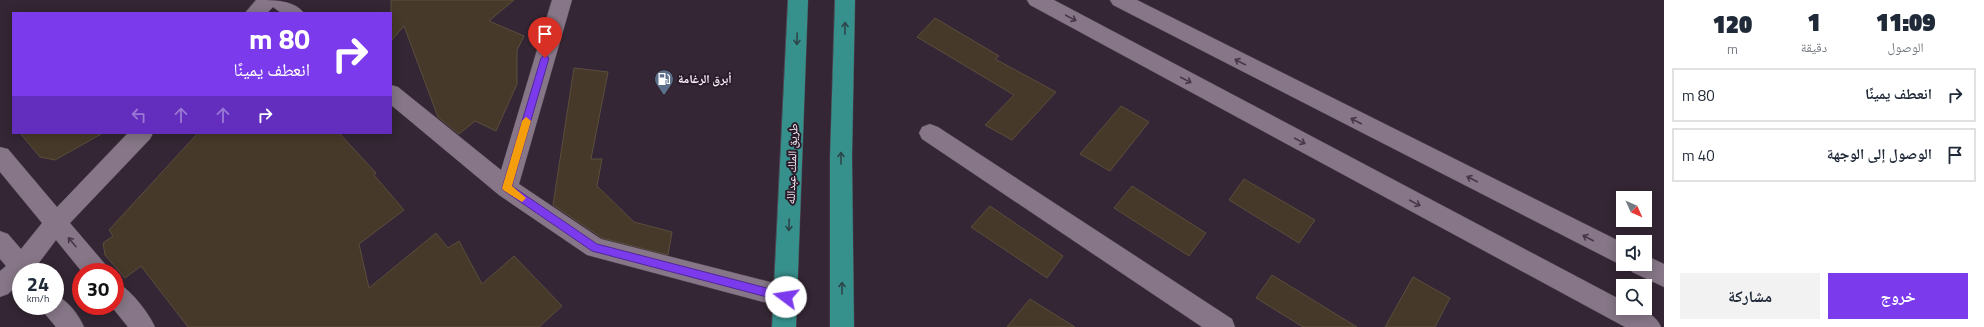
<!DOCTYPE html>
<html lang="ar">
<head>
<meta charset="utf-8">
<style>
  body { margin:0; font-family:"Titillium Web","Noto Naskh Arabic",sans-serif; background:#f2f2f3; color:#1f2937; direction:rtl; height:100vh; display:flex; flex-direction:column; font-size:15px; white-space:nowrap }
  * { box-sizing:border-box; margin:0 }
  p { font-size:13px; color:#747a83 }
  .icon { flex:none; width:22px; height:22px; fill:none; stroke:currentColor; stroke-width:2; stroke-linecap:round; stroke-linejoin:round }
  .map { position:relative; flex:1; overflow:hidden; direction:ltr }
  .side { display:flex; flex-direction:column; background:#fff; width:320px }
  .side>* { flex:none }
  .guide { position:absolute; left:12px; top:12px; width:380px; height:122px; border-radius:0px; box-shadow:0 2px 10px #0003; direction:rtl; background:#7c3aed; color:#fff; overflow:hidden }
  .needle { width:26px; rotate:135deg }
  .tools { position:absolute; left:1616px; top:191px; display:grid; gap:8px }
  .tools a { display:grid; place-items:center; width:36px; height:36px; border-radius:0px; background:#fff; box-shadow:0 2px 10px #0003; font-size:20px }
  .speed { position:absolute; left:12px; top:263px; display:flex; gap:8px; font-size:20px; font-weight:700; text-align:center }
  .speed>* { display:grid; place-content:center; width:52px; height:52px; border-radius:50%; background:#fff; box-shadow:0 2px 10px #0003; line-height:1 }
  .speed small { font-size:10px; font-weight:400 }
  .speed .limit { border:6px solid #d22; background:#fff; color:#111 }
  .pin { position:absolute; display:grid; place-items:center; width:34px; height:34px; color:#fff; margin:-41px -17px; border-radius:50% 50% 50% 0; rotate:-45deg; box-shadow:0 0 4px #0007 }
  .pin .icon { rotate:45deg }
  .me { position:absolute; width:44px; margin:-22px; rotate:284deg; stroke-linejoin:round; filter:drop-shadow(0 0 3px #0008) }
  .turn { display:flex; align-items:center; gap:14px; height:84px; padding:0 16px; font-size:18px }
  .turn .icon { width:52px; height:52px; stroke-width:2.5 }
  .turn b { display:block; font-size:28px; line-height:34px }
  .lanes { display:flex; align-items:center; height:38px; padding:0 16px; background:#0003; justify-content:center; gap:20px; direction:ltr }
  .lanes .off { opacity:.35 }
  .eta { display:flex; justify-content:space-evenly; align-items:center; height:68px; text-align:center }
  .eta b { font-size:24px; font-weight:800; line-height:28px }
  .primary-button { display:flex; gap:8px; margin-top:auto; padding:8px 16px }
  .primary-button a { flex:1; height:46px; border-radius:0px; background:#7c3aed; color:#fff; font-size:16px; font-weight:800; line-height:46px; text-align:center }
  .primary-button a+a { background:#f2f2f3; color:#1f2937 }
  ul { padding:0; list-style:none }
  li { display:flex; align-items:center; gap:12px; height:54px; margin:0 8px 6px; padding:0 8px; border:2px solid #e0e1e3; border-radius:0px }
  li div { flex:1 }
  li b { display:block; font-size:15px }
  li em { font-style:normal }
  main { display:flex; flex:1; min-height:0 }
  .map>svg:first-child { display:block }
</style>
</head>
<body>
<main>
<section class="side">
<div class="eta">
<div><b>11:09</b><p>الوصول</p></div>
<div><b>1</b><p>دقيقة</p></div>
<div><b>120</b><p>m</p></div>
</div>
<ul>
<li><svg class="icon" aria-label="right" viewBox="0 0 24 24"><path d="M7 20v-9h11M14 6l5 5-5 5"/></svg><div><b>انعطف يمينًا</b></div><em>80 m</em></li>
<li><svg class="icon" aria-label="arrive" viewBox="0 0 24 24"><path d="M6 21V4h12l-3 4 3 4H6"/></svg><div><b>الوصول إلى الوجهة</b></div><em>40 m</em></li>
</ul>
<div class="primary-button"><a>خروج</a><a>مشاركة</a></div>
</section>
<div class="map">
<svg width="1664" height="327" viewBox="0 0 1664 327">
  <rect width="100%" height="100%" fill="#342634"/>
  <g fill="#463929" stroke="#5b4e3d">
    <path d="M391,0H514L489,21L524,36L517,50V84L496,131L475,121L459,134L438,117L404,26L391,41Z"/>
    <path d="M935,18L999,56L995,59L1056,92L1012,140L985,125L1014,95L917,37Z"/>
    <path d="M574,68L608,72L591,159H602L597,186L634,222L672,232L668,255L602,238L553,205Z"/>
    <path d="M1121,106L1149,122L1110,171L1080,154Z"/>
    <path d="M20,133H103L55,160L40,157Z"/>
    <path d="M198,133H339L376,173L374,175L404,210L359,244L369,288L436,233L448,248L459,241L482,284L514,256L562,306L539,327H188L141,266L125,278L105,255L103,243L113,236L109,230Z"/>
    <path d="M1244,179L1315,220L1299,243L1229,200Z"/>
    <path d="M1132,186L1206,233L1189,256L1114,208Z"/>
    <path d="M990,206L1063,256L1047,278L971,227Z"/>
    <path d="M1272,275L1357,327H1303L1256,298Z"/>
    <path d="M1413,277L1450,298L1435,327H1385Z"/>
    <path d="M1030,299L1075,327H1007Z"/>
  </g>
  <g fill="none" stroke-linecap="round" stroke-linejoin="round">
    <defs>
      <g id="minor">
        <path d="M256,0C274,0 294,0 304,13H281L273,7L267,13H245Z"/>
        <path d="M552,0H572L519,184L601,239L786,286L794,289L798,297L794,305L786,308L587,255L499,195L391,105V85L398,87L501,170Z"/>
        <path d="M1027,0H1054L1623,301V308C1638,308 1655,312 1661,327H1625L1030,5Z"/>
        <path d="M1110,0H1137L1623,243V264H1627L1623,266L1615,262L1113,5Z"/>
        <path d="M930,124L938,127L1232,319L1235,327H1202L922,139L919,133L922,127Z"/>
        <path d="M128,133H153L150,139L70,223L105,264L109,272H82L56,240L35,268L37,272H21V282L8,294L0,297V271L6,266L0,259V231L8,234L21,249L42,223L0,172V147L8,149L57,207Z"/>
        <path d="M1645,255L1664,264V287L1632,272L1628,264H1645Z"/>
        <path d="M115,282C129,287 149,313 155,327H128L111,306H115Z"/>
        <path d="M55,295C68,300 79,315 84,327H56L45,314L42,306H55Z"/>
      </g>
      <g id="highway">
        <path d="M788,0H808L796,327H772Z"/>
        <path d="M835,0H855L852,157L854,327H830V157Z"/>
      </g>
    </defs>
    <use href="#minor" stroke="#504551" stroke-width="1"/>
    <use href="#highway" stroke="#504551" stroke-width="1"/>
    <use href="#minor" fill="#867687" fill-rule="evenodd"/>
    <use href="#highway" fill="#36908c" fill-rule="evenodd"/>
  </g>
  <defs><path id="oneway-shaft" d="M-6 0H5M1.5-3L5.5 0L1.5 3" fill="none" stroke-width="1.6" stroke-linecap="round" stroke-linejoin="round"/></defs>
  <g stroke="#463746">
    <use href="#oneway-shaft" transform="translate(1071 18) rotate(28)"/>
    <use href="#oneway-shaft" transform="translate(1240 62) rotate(-153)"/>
    <use href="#oneway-shaft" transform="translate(1186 80) rotate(28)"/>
    <use href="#oneway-shaft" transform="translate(1356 121) rotate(-153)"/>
    <use href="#oneway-shaft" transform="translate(1300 141) rotate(28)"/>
    <use href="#oneway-shaft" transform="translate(1472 179) rotate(-153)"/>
    <use href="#oneway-shaft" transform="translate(1415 203) rotate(28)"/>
    <use href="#oneway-shaft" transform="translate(1588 238) rotate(-153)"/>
    <use href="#oneway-shaft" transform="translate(72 242) rotate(-130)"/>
  </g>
  <g stroke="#2e454c">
    <use href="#oneway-shaft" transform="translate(845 28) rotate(-89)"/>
    <use href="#oneway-shaft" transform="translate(797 39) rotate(92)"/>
    <use href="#oneway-shaft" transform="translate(841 158) rotate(-90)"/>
    <use href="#oneway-shaft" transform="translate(789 225) rotate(92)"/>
    <use href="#oneway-shaft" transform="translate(842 288) rotate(-90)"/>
  </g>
  <path fill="#7c3aed" stroke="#51269a" d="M545,54L549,58L512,186L597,244L786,293L789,294L791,297L789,301L786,302L592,251L503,190L502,188L541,58Z"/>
  <path fill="#f59e0b" d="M526,117L531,121L512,186L526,198L522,202L503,190L502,188L522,121Z"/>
  <defs>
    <symbol id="fuel-pin" viewBox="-11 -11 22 30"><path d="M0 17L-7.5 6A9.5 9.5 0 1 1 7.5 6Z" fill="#5c6f8a" stroke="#2a1c2a"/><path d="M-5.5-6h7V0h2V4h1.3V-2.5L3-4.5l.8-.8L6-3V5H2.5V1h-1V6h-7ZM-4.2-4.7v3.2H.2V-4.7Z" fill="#fff"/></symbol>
  </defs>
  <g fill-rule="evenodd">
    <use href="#fuel-pin" x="653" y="68" width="22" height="30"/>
  </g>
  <g text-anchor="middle" stroke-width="4" stroke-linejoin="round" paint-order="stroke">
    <g font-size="12" font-weight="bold" fill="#f9eff9" stroke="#2a1c2a" text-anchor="start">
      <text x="678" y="83">أبرق الرغامة</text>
    </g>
    <g font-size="12" fill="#f9eff9" stroke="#2a1c2a">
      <text transform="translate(792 164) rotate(-88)" y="4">طريق الملك عبدالله</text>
    </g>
  </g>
</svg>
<div class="tools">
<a><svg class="needle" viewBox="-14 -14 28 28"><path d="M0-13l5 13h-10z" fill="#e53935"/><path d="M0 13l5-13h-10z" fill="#747a83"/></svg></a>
<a><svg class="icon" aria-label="sound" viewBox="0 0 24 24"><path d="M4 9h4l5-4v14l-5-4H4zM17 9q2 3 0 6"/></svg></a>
<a><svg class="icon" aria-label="search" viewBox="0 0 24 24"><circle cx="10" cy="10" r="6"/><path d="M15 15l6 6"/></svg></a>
</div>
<div class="speed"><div>24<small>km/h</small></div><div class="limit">30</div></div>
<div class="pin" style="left:545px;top:58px;background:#d93025"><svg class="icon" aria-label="arrive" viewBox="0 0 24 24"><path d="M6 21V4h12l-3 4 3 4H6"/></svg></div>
<svg class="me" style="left:786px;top:297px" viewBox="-20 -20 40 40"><circle r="19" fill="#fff"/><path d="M0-13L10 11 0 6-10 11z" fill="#7c3aed"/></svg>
<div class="guide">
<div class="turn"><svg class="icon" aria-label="right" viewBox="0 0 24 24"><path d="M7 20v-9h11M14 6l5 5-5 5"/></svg><div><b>80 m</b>انعطف يمينًا</div></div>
<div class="lanes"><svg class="icon off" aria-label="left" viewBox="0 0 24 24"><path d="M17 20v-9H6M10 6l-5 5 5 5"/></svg><svg class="icon off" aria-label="ahead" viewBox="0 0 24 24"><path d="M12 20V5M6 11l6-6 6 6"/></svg><svg class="icon off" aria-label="ahead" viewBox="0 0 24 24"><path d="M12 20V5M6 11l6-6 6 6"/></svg><svg class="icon" aria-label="right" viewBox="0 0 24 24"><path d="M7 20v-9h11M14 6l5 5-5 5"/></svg></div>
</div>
</div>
</main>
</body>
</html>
